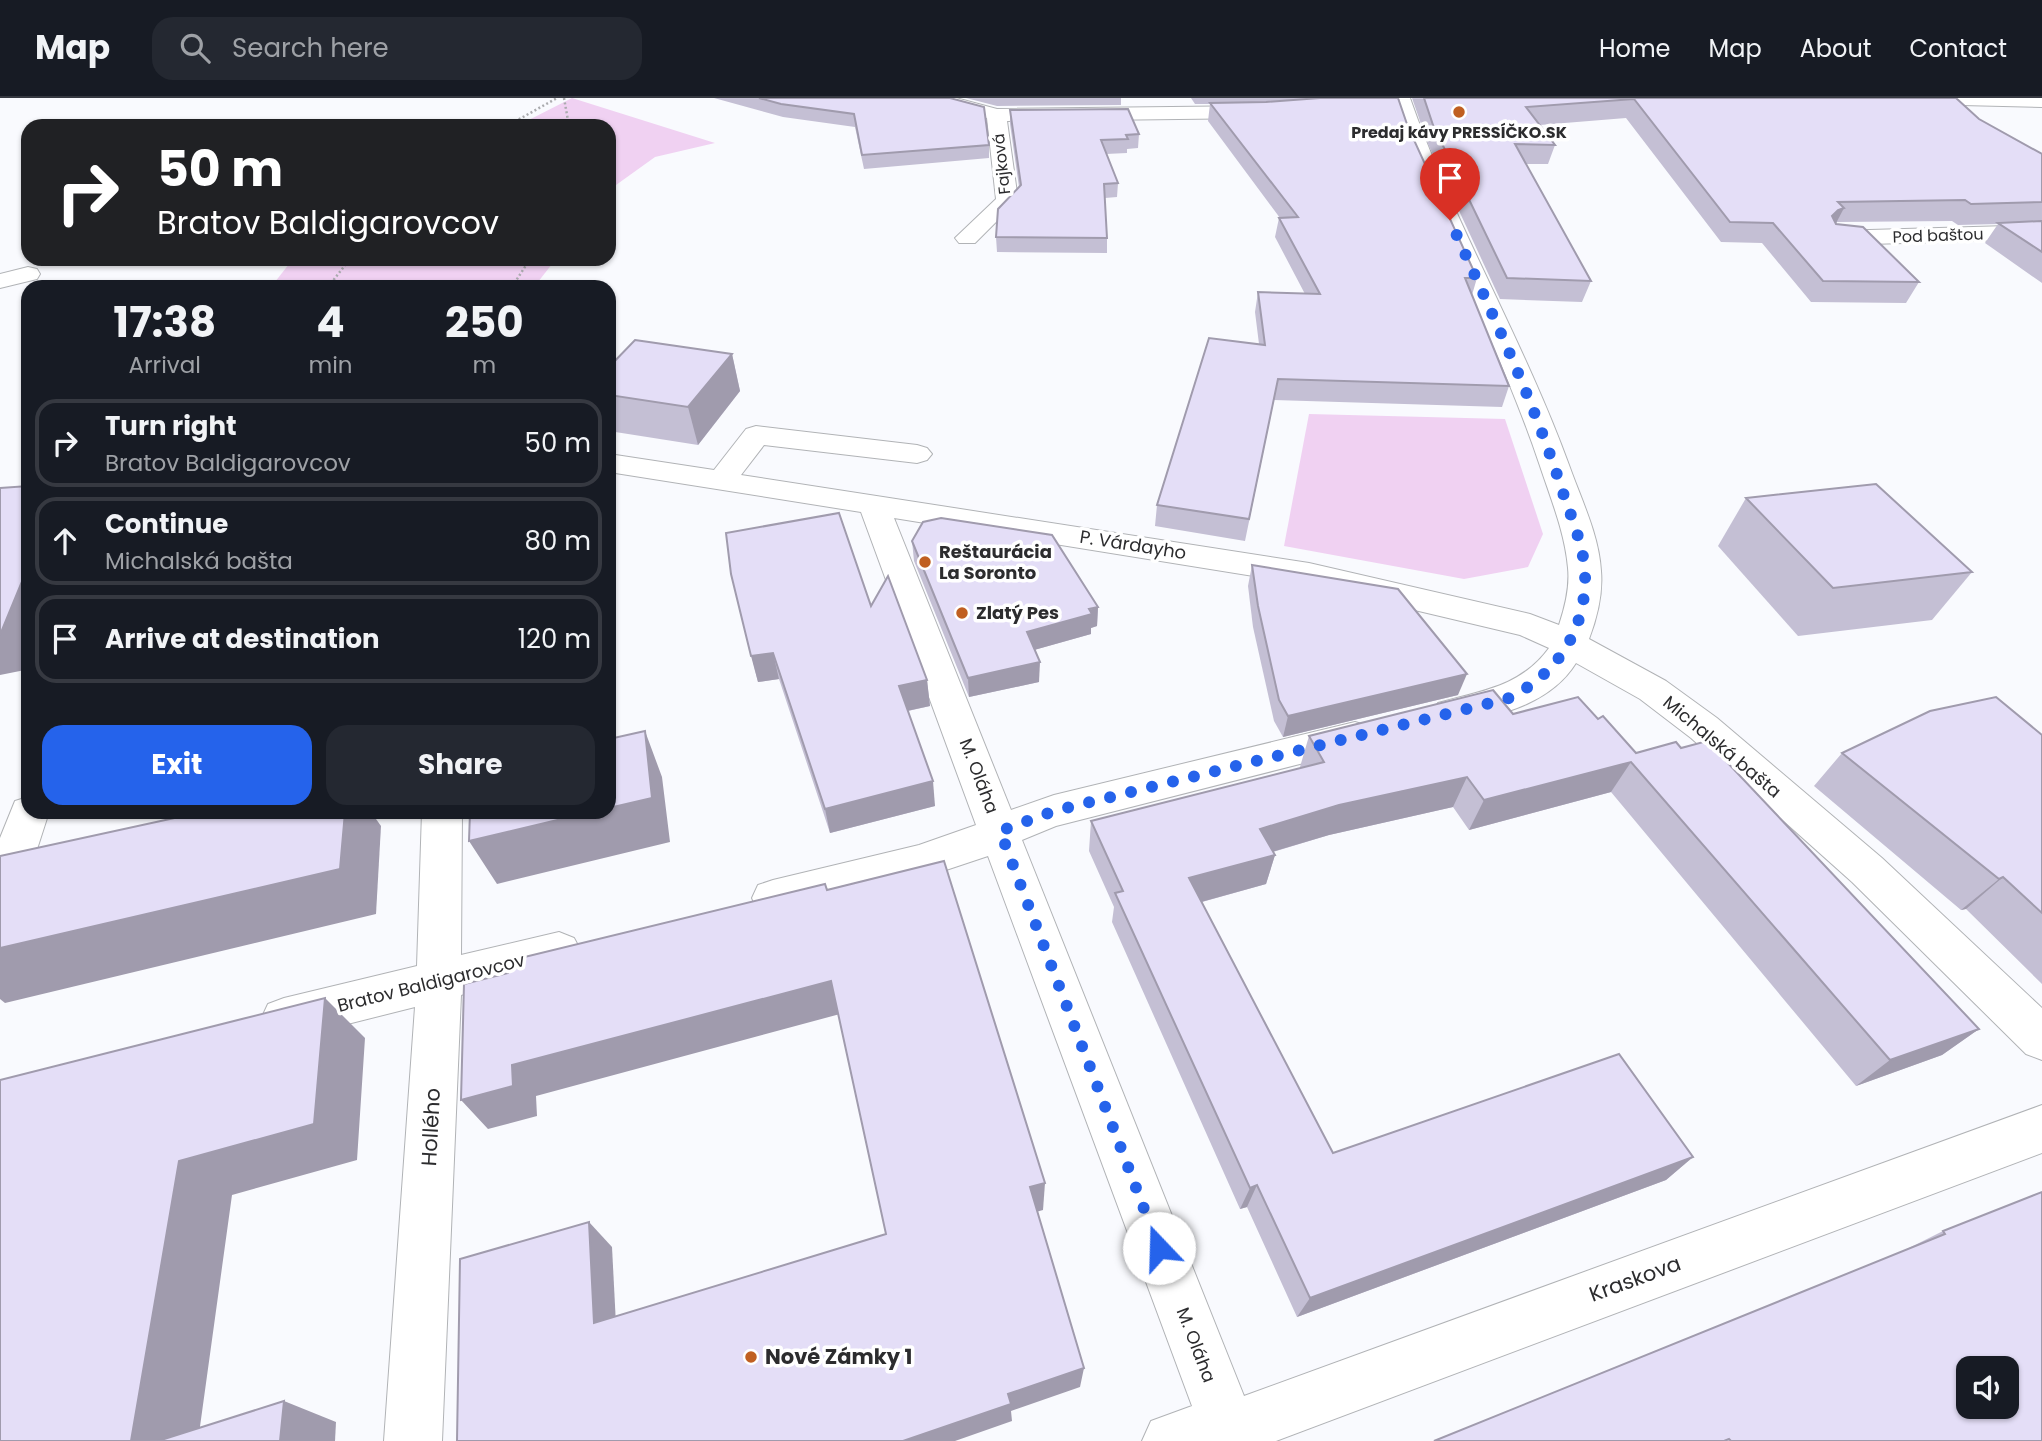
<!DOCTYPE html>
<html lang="en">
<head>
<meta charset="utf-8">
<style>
  body { margin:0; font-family:Poppins,sans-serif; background:#242831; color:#f1f3f6; height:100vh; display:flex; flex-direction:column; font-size:26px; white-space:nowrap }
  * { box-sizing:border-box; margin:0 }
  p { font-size:23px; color:#9ea1a6 }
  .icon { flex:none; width:38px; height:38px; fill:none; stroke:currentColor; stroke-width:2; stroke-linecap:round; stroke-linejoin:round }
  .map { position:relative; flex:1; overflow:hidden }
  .panel { position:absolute; left:21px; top:182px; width:595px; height:539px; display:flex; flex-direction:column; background:#171b24; border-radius:21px; box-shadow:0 2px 5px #0004 }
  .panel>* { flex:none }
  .guide { position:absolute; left:21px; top:21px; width:595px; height:147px; border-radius:21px; box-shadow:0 2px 5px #0004; background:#202124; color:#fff; overflow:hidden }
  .controls { position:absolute; left:1956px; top:1258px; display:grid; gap:14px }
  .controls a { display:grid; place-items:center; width:63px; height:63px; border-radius:14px; background:#171b24; box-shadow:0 2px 5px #0004; font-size:35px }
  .pin { position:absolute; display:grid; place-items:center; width:60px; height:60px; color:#fff; margin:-72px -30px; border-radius:50% 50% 50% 0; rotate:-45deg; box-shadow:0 0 7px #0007 }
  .pin .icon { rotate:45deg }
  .me { position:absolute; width:77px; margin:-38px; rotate:339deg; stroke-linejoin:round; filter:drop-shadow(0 0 5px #0008) }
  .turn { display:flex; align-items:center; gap:24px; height:147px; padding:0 21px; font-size:32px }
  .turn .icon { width:91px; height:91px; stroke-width:2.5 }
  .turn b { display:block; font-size:49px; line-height:60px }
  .eta { display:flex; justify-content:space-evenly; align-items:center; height:119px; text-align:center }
  .eta b { font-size:42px; font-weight:700; line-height:49px }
  .primary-button { display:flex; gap:14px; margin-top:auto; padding:14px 21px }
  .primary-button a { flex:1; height:80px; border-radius:21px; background:#2563eb; color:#fff; font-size:28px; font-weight:700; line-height:80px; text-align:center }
  .primary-button a+a { background:#242831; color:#f1f3f6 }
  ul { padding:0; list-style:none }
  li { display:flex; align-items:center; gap:21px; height:88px; margin:0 14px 10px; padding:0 7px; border:4px solid #363941; border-radius:21px }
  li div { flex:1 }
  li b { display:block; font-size:26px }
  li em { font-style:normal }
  header { display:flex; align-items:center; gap:42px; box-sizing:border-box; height:98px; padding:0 35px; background:#171b24; border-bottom:2px solid #363941 }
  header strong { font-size:33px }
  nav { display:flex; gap:38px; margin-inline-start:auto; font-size:24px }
  .search { width:490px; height:63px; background:#242831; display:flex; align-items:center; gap:18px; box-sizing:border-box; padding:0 24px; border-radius:21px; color:#9ea1a6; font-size:26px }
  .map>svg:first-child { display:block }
</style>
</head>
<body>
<header>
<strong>Map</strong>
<div class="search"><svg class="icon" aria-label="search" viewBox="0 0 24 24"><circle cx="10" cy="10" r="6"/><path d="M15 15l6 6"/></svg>Search here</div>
<nav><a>Home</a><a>Map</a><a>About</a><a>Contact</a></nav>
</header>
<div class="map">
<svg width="2042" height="1343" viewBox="0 0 2042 1343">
  <rect width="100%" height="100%" fill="#f9fafe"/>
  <g fill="#f0d1f2">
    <path d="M572,0L715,45L655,59L616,87L609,96V28H517Z"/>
    <path d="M293,161H556L534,189H271Z"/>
    <path d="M1309,316L1505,321L1543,436L1528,469L1464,481L1284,448Z"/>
  </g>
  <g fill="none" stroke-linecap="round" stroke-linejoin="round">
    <defs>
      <g id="minor">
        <path d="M924,0H956L997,11L1260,8L1270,14L1260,20L1007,23L1018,102L975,145H959L955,140L996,101L987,20L927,4Z"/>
        <path d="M1390,0H1410C1454,126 1523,241 1569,367C1581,401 1599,437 1601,473C1603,496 1597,520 1589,541L1666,583L1717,620L1882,760L2042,910V962L2026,956L1852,784L1691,640L1640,601L1576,565C1549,608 1497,617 1451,629L1438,625L1433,615L1438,605C1480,593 1521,589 1549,550L1520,537L1309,487L894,420L1011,712L1054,697L1355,624L1368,628L1374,638L1368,648L1355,652L1056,728L1022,742L1244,1298L2042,1007V1055L1276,1343H1142L1151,1323L1192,1308L988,758L919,781L773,818L758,813L752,800L758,787L773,782L919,747L976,727L861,414L609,374V356L714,372L746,331L756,328L917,347L927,350L932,356L927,362L917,365L764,347L741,377L1309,465L1530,516L1559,527C1565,509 1570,489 1568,470C1565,435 1551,401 1540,368C1498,242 1432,126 1390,0Z"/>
        <path d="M1910,0H2042V9L1920,6Z"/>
        <path d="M2042,127V141L1835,147L1827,145L1823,140L1827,135L1835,133Z"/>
        <path d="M28,169L37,171L40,176L37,181L0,190V176Z"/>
        <path d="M28,699V714H49L21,801L15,814L0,819V740L15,703Z"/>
        <path d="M422,714H462L461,857L559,834L574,840L581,853L574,866L461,897L442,1343H384L415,909L284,942L268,936L261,921L268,906L284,900L417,868Z"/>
      </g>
    </defs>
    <use href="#minor" stroke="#b1b3b6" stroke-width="2"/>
    <g stroke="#aaabae" stroke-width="2.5" stroke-dasharray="2 2.5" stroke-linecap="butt">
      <path d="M564,0L569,28"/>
      <path d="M507,28L557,0"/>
      <path d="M328,189L350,161"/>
      <path d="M512,189L530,161"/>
    </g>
    <path stroke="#aaabae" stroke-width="4.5" stroke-dasharray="3.5 5" stroke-linecap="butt" d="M23,588L28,587"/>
    <use href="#minor" fill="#fff" fill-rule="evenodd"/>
  </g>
  <g fill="#c4bfd4">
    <path d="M714,0H950L989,47V60L864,71L855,29L783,19Z"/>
    <path d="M966,0H1121V7L997,8Z"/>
    <path d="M1191,0H1398L1408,29L1477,180L1472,197L1509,288L1502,309L1274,302L1245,443L1155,428L1157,407L1259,246L1255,214L1258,194L1305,196L1275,139L1279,120H1280L1208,23L1210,6H1195Z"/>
    <path d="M1412,0H1956L1979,21L2042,56V185L1985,145L1998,126L1958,127L1952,123L1837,124L1836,125L1919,184L1906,205L1811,204L1762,145L1721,144L1626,20L1540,27L1555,47L1548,66H1526L1591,183L1582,204L1500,201L1428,46Z"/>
    <path d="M1010,12L1139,36L1138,50L1127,51V55L1106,56L1118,85L1117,99L1105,100L1107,140V155L997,154L996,139L1019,89L1010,26Z"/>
    <path d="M732,256L740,293L698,347L609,333V269Z"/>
    <path d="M1746,400L1972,474L1932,522L1798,538L1718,448Z"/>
    <path d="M912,443L1098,509L1097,528L1091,530V536L1034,552L1039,584L969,599L914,463Z"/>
    <path d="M1252,467L1458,597L1283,639L1274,623L1253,529L1248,488Z"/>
    <path d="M731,476L871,508L927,582L930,608L908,613L935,708L830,735L779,581L758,584Z"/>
    <path d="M1513,616L1598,621L1636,655L1979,931L1942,957L1856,988L1611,694L1469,732L1453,709L1329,737L1273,754L1275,757L1266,786L1202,804L1333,1055L1693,1059L1666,1082L1297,1219L1247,1109L1240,1111L1112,824L1114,809L1089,753L1091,723L1300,670V669L1309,638Z"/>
    <path d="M2042,637V886L1966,811L1961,812L1814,688L1842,655Z"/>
    <path d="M2042,1094V1343H1434L1901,1154L1943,1133Z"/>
  </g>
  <g fill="#a09bad">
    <path d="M1844,110L1833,131L1832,118L1838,112Z"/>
    <path d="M732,256L740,293L698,347L688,309Z"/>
    <path d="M28,469V564L25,572L0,577V537Z"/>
    <path d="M1098,509L1097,528L1091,530V536L1027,554V534Z"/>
    <path d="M773,555L779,581L758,584L751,558Z"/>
    <path d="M1040,564L1039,584L969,599L968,580Z"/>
    <path d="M1467,576L1458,597L1283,639L1288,618Z"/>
    <path d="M927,582L930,608L902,614L899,588Z"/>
    <path d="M645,633L662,679L670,744L497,786L469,743L591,714H609V710Z"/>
    <path d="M1631,664L1611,694L1469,732L1484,702Z"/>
    <path d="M1467,679L1453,709L1329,737L1252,760L1260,731L1339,707Z"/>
    <path d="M933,683L935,708L830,735L825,711Z"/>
    <path d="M345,714H371L381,728L376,816L5,905L0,901V850Z"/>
    <path d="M1275,757L1266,786L1183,809L1189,780Z"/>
    <path d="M2003,779L1966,811L1961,812L1999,781Z"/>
    <path d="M831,883L840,916L536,998L537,1018L488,1031L461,1002L512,967Z"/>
    <path d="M325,900L365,940L357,1062L232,1097L198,1343H131L179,1063Z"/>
    <path d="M1979,931L1942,957L1856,988L1890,962Z"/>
    <path d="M1693,1059L1666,1082L1297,1219L1310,1200Z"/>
    <path d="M1045,1085L1043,1112L1029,1116L1030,1089Z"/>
    <path d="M1257,1087L1247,1109L1240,1111L1250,1090Z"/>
    <path d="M589,1124L612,1149L617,1246L594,1225Z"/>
    <path d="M1084,1270L1080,1289L1011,1313L1012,1323L955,1343H903L1008,1296Z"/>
    <path d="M284,1303L336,1324L335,1343H280Z"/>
  </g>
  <g fill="#e4def7" stroke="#a09bad" stroke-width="2" fill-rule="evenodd">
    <path d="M759,0H950L984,9L989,47L862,57L854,16L781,6Z"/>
    <path d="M1320,0H1398L1408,29L1477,180H1465L1509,288L1278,281L1249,421L1157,407L1209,240L1265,247L1258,194L1320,196L1279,120L1298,119L1210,5L1266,4Z"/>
    <path d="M1424,0H1956L1979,21L2042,56V104L1971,106L1965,102L1838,104L1844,110L1838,112L1832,118L1836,126L1863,129L1919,184L1823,183L1773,125L1730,124L1634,1L1526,9L1555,47L1515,46L1591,183L1507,180L1433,27Z"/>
    <path d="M1128,11L1139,36L1126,37L1128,41L1101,42L1118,85L1104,86L1107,140L996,139L998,111L1021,87L1010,12Z"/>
    <path d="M2042,123V154L1998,125Z"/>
    <path d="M635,242L732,256L688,309L609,297V269Z"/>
    <path d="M1876,386L1972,474L1833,490L1746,400Z"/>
    <path d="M28,388V469L0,537V390Z"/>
    <path d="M839,415L871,508L888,478L927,582L899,588L933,683L825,711L773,555L751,558L731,476L726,435Z"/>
    <path d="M941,420L1052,437L1098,509L1089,511L1092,516L1027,534L1040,564L968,580L912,443L923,424Z"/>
    <path d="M1252,467L1398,491L1467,576L1288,618L1279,602L1258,508Z"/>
    <path d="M1493,592L1513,616L1578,599L1598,621L1603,618L1636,655L1676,644L1681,650L1707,643L1979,931L1890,962L1631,664L1484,702L1467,679L1339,707L1260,731L1275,757L1189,780L1333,1055L1619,956L1693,1059L1310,1200L1257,1087L1250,1090L1115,795L1123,793L1091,723L1324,664L1309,638Z"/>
    <path d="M1996,599L2042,637V815L2003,779L1999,781L1842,655L1930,613Z"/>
    <path d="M645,633L652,700L609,710V641Z"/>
    <path d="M202,714H345L340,771L0,850V758Z"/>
    <path d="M470,714H591L469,743Z"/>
    <path d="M944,763L1045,1085L1030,1089L1084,1270L1008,1296L1011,1306L903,1343H457L460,1161L589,1124L594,1225L886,1136L831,883L512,967L513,988L461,1002L464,886L508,875V863L825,786L827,792Z"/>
    <path d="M325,900L314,1026L179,1063L131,1343H0V982Z"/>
    <path d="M2042,1094V1343H1731L1729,1341L1724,1343H1434L1945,1136L1943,1133ZM1969,1270H2007V1309H1969Z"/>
    <path d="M284,1303L280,1343H158Z"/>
  </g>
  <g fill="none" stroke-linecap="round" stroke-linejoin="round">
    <path stroke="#2563eb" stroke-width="12" stroke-dasharray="0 21.6" d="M1159,1150L1000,733L1054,713L1507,601C1557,577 1587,532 1585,474C1583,446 1571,418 1562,392C1532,298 1490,212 1450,122"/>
  </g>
  <g fill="#c05f21" stroke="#fff" stroke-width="2.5">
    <circle cx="1459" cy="14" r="7"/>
    <circle cx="925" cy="464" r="7"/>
    <circle cx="962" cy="515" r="7"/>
    <circle cx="751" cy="1259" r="7"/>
  </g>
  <g text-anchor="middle" stroke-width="7" stroke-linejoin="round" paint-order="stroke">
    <g font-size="16" font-weight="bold" fill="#2c2c2e" stroke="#fff">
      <text x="1459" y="40">Predaj kávy PRESSÍČKO.SK</text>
    </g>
    <g font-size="16" fill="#2c2c2e" stroke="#fff">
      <text transform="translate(1001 66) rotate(-96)" y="6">Fajková</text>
      <text transform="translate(1938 137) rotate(-2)" y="6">Pod baštou</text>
    </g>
    <g font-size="18" fill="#2c2c2e" stroke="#fff">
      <text transform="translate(1133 447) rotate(9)" y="6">P. Várdayho</text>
      <text transform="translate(1722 649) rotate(40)" y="6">Michalská bašta</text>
      <text transform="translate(979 678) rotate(69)" y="6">M. Oláha</text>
      <text transform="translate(431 885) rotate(-14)" y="6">Bratov Baldigarovcov</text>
      <text transform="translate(1196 1247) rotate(69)" y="6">M. Oláha</text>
    </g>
    <g font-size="18" font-weight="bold" fill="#2c2c2e" stroke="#fff" text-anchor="start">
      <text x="939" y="460">Reštaurácia<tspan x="939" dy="21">La Soronto</tspan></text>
      <text x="976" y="521">Zlatý Pes</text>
    </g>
    <g font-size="21" fill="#2c2c2e" stroke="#fff">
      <text transform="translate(431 1029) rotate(-87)" y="7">Hollého</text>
      <text transform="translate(1635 1181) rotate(-20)" y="7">Kraskova</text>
    </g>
    <g font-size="21" font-weight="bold" fill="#2c2c2e" stroke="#fff" text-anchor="start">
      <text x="765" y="1266">Nové Zámky 1</text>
    </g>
  </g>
</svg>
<div class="controls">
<a><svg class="icon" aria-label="sound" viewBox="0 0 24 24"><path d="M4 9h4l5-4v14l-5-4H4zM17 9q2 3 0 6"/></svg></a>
</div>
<div class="pin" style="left:1450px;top:122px;background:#d93025"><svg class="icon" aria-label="arrive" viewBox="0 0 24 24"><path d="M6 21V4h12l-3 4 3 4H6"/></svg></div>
<svg class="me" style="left:1159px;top:1150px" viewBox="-20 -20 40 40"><circle r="19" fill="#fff"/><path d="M0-13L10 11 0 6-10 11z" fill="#2563eb"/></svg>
<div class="guide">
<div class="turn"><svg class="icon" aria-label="right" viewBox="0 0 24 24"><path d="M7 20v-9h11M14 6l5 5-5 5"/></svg><div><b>50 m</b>Bratov Baldigarovcov</div></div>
</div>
<section class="panel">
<div class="eta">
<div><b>17:38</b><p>Arrival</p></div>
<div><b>4</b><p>min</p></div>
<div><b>250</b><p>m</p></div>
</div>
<ul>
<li><svg class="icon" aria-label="right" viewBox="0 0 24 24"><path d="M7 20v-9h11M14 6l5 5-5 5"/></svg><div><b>Turn right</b><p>Bratov Baldigarovcov</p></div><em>50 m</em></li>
<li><svg class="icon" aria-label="ahead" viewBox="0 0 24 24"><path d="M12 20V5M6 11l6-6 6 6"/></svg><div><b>Continue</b><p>Michalská bašta</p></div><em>80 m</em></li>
<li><svg class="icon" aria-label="arrive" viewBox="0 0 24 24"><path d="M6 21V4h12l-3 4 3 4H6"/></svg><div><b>Arrive at destination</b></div><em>120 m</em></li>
</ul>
<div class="primary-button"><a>Exit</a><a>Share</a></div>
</section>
</div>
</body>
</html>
